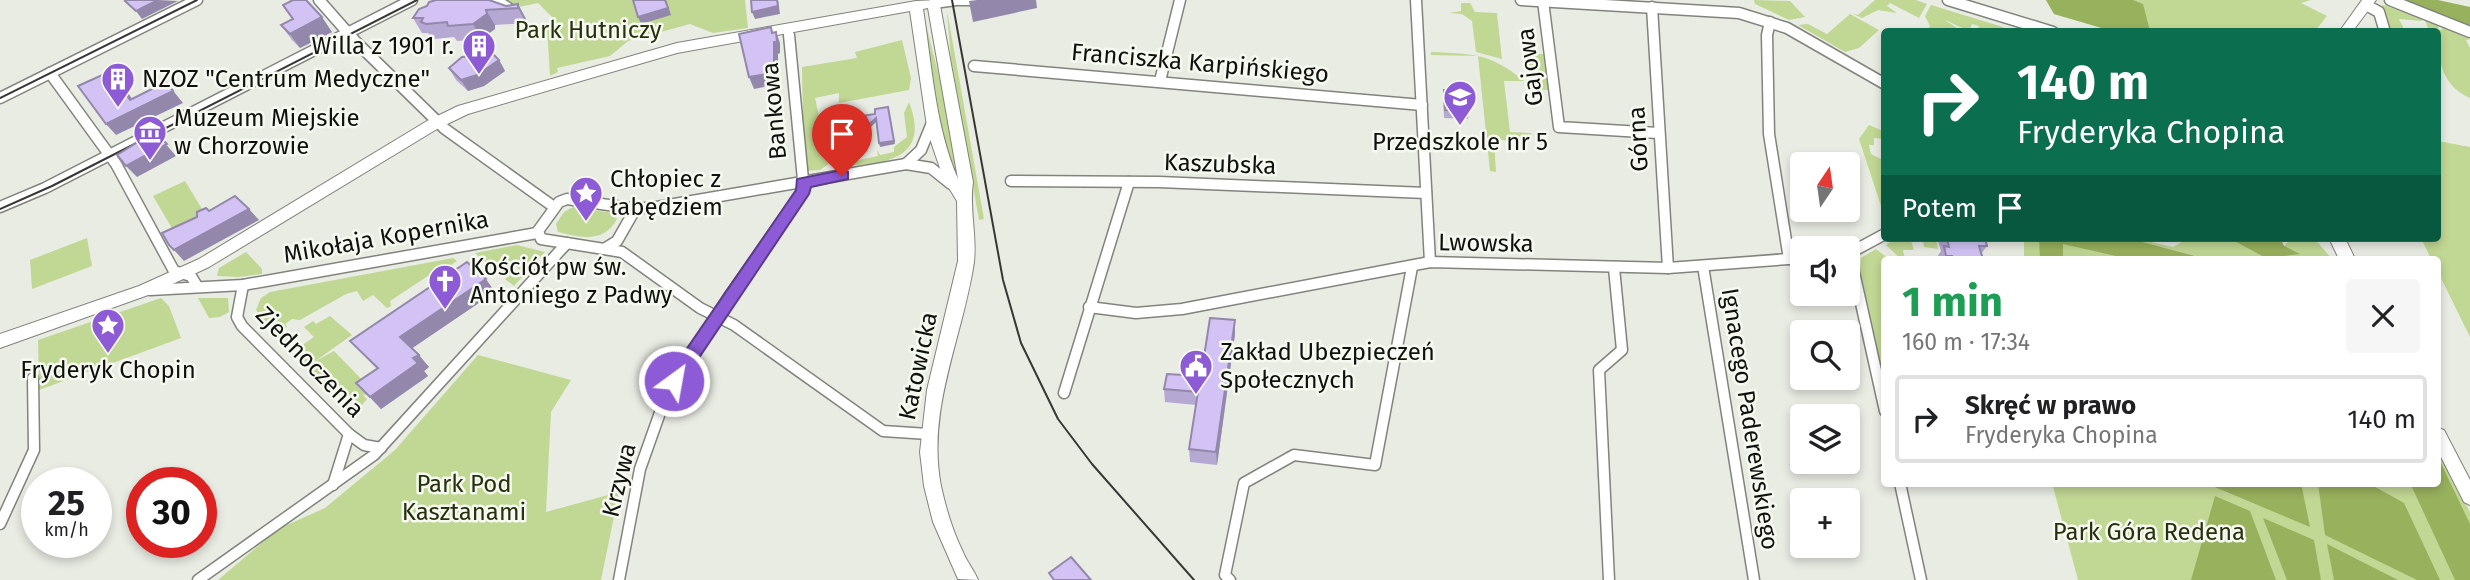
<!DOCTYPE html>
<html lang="pl">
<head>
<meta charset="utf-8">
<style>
  body { margin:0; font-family:"Fira Sans",sans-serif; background:#f6f6f6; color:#202124; height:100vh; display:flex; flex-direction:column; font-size:26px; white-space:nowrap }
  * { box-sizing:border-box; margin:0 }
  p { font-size:23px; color:#757577 }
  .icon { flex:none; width:38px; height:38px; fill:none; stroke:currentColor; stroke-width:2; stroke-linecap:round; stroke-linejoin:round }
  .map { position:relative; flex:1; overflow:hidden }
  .panel { position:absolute; left:1881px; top:256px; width:560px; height:231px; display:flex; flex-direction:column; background:#fff; border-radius:7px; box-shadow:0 4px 10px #0003 }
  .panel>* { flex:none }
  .top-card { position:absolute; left:1881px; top:28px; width:560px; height:214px; border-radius:7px; box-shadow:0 4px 10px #0003; background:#0b6e4f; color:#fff; overflow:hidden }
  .needle { width:46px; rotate:13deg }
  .tools { position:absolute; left:1790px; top:152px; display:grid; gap:14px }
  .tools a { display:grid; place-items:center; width:70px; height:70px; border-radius:7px; background:#fff; box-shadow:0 4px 10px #0003; font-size:35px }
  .speed { position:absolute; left:21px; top:467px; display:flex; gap:14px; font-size:35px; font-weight:700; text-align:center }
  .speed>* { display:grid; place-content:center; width:91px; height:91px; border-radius:50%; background:#fff; box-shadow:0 4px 10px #0003; line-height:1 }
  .speed small { font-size:18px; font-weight:400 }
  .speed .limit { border:10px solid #d22; background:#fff; color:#111 }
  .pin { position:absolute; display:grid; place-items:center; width:60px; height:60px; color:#fff; margin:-72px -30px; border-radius:50% 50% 50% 0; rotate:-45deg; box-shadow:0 0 7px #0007 }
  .pin .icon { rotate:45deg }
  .me { position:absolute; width:77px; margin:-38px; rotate:32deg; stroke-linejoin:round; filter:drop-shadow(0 0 5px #0008) }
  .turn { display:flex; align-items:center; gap:24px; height:147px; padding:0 21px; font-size:32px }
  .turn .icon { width:91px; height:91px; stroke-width:2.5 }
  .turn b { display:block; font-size:49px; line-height:60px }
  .then { display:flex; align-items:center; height:66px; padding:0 21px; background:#0003; gap:14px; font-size:26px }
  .round { display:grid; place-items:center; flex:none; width:74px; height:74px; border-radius:7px; background:#f6f6f6 }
  .overview { display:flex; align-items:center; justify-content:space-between; height:119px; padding:0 21px }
  h1 { font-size:42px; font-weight:700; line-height:52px; color:#1e9e55 }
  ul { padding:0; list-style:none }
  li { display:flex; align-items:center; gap:21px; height:88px; margin:0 14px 10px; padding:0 7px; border:4px solid #e0e0e0; border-radius:7px }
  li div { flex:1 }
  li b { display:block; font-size:26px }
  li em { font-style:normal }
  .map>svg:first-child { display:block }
</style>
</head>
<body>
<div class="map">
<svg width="2470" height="580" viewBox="0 0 2470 580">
  <rect width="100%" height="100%" fill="#e9ece3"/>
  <g fill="#c1d794">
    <path d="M500,0H745L748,28L713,33L690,24L628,41L610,56L557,68L558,72L550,76L547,27L557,22L538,3L514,8Z"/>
    <path d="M1754,0L1790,1L1805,17L1789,20L1755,4Z"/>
    <path d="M1875,0H1916L1927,4L1919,18L1890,3L1887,6L1897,13L1878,10L1862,18L1851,13L1858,15Z"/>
    <path d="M2046,0H2311L2301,3L2327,16L2315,31H2112L2054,14Z"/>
    <path d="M1461,3H1470L1475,12L1497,13L1502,59L1476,52L1472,21L1462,14L1449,13L1461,11Z"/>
    <path d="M1931,5L2003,27L2004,30L2017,31H1977L1979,26L1972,24L1969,31L1945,20L1961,31H1926L1930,26L1925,16Z"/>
    <path d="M2383,5L2421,18L2422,21L2399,19L2405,31H2389L2380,8Z"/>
    <path d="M947,13L948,16L984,219L979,220L951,59Z"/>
    <path d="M1850,14L1879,30L1859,48L1845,52L1798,25L1808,24L1827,34Z"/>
    <path d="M924,17L948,112L960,184L943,137Z"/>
    <path d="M2425,20L2439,25L2438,29L2442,30V27L2470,39L2466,40L2470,48V98C2441,85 2438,60 2438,32L2429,31Z"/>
    <path d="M902,40L911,78L909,90L839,103V93L815,98L820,121L815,122L816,127H821L830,163L820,170L804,171L802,67L857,58L855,52Z"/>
    <path d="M1431,52C1474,54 1490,53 1524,81H1504L1510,132L1531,133V141L1494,140L1496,172L1490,171L1478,56L1431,55Z"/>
    <path d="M1525,54H1543L1548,90L1529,89Z"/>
    <path d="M909,102C931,159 886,164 842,166L841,160L846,156L850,162L878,156L877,150L880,155L894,152V147L907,137L904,113Z"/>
    <path d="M1869,125L1885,132V139L1874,138V145H1869L1871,154L1885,161V218L1859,139Z"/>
    <path d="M2438,141L2470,147V337L2438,272V259H2431L2421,238H2438Z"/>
    <path d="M185,181L205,214L173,230L153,196Z"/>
    <path d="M573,207L613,213L617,219C604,243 582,238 558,232L556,224L564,212Z"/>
    <path d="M87,238L92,266L32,289L30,260Z"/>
    <path d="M1896,238H1936L1938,249L1924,247L1923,241H1911L1914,250H1903L1905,259H1901L1886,245Z"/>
    <path d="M2024,238H2134L2173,247L2188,238H2280L2284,246L2292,238H2314L2332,259H2024Z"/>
    <path d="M517,245L545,252L514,286L505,279L519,269L508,260L493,269L475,253Z"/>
    <path d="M1876,249L1889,259H1885V384L1860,269L1861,258Z"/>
    <path d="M246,252L262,269V274L238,277L217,276L219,268Z"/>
    <path d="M453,258L457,261L442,271L444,273L440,276L431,274L390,301L391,306L387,308L373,295L363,301L357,291L346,294L300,320L292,319L285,324L287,327L276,334L256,310L261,298L270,292Z"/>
    <path d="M161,298L169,306L181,338L39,390L38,340Z"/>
    <path d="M198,298H228L229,312L220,317L209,318Z"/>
    <path d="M330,316L352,335L314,362L334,351L369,387L370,394L363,395L367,399L355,413L284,341L290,336L301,346L314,337L304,327L313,321L316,324Z"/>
    <path d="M478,355L571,380L551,412L546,512L619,492L601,580H218L278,529L325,508L395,450Z"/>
    <path d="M2438,449L2470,512V580H2078L2052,483H2438Z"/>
  </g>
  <g fill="#98b15d">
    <path d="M2046,0H2133L2143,4L2150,31H2112L2054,14Z"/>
    <path d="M2398,0H2438L2470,7V28Z"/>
    <path d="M2039,238H2127L2206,259H2129L2063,244V259H2040Z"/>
    <path d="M2229,238H2280L2284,246L2300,254L2266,258Z"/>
    <path d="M2438,457L2470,524V580H2455L2410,483H2438Z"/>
    <path d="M2206,483H2301L2310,527L2210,485Z"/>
    <path d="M2318,483H2368L2404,503L2440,580H2417L2325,535Z"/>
    <path d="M2215,496L2250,511L2276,580H2191Z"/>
    <path d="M2263,518L2314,540L2321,580H2287Z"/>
    <path d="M2327,544L2398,580H2334Z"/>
  </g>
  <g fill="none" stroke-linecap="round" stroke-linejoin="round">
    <defs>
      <g id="street">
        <path d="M319,0L356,42L445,129L554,207"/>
        <path d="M496,0L514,12"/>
        <path d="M959,0H972"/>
        <path d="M1416,0L1430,262"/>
        <path d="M1521,0L1739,13L1787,28L1885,84"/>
        <path d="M1948,0L2053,32"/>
        <path d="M2390,0L2470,32"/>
        <path d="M1543,1L1559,127L1658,133"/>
        <path d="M934,3L956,0"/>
        <path d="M2366,5L2379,12L2385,32"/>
        <path d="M1652,7L1668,268"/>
        <path d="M1770,22L1767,35L1769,134L1789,259"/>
        <path d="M974,66L1422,105"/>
        <path d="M50,73L116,164L174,271L191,276L197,286"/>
        <path d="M1160,81L1180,0"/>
        <path d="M0,98L197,0"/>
        <path d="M906,164L921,150L932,123"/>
        <path d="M1011,181L1159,182L1426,193"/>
        <path d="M567,199L629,208L633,213L617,241L604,249L541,239L538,231L559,202Z"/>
        <path d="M0,207L45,188L412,0"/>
        <path d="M629,208H651L906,164L931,168L951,184"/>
        <path d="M604,249L622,252L700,308L734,325L883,431L928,434"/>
        <path d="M1848,254L1885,234"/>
        <path d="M1850,254L1885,411"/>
        <path d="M1703,266L1754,580"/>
        <path d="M243,285L237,317L242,326L349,434L364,445L381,448"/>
        <path d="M150,290L243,285L537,233"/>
        <path d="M1089,307L1136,313L1182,309L1430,262L1668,268L1802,258"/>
        <path d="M1064,393L1129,182"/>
        <path d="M1900,483L1921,580"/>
        <path d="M333,485L349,434"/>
        <path d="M0,524L34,450L33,378"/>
        <path d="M198,580L374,455L567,243"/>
        <path d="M619,580L640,469L667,393L730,295L804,190L789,35"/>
        <path d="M1230,580L1225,575L1244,483L1294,455L1375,465L1412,267"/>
        <path d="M1609,580L1599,370L1622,350L1614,268"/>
      </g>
      <g id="secondary">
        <path d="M939,0L973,182C969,209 977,235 974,262C963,337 926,409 941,486C946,509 953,532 963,552C967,562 974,570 978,580L958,579L933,522L924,486L920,452L927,390L958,261L957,201L944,180L928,133L910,11L677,53L468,114L437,129L209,267L151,294L0,348V334L139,286L199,259L427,121L458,106L677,43L916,1ZM928,8L958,179C935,126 932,66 923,9Z"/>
        <path d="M2362,0H2376L2352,32H2339Z"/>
        <path d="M2329,238H2345L2355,259H2339Z"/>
        <path d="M2438,428L2444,430L2470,480V505L2464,502L2438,451Z"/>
      </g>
    </defs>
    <use href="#street" stroke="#81847c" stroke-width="13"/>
    <use href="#secondary" stroke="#81847c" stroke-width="2"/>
    <use href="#street" stroke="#fff" stroke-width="10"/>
    <use href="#secondary" fill="#fff" fill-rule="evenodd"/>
    <g stroke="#373834" stroke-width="2">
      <path d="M952,0L1003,280L1021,343L1058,419L1092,464L1194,580"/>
      <path d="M0,98L197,0"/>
      <path d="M0,209L52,186L417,0"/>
    </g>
  </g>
  <g fill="#b5a8d2">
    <path d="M436,0H491L506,6L518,4L526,19V23L495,25V29L481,39L457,41L454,37L435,39L431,37L428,33H422L413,18Z"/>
    <path d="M293,19L332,32L300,48L292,40L281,25Z"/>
    <path d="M499,60L505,71L484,86L468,91L456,80L449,68Z"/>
    <path d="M1444,90L1469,111L1468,119L1444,118L1443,97Z"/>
    <path d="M1937,238H1985L1987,246L1981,254L1983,259H1937V257L1941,251Z"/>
    <path d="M495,292L412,348L429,367L424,371L428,376L381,409L356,383L377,369L350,341Z"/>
    <path d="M1235,334L1217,465L1190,462L1189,449L1196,405L1165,402L1164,389L1201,376Z"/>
  </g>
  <g fill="#9388ab">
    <path d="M158,0L178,1L142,19L136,11Z"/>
    <path d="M666,0L671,15L641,24L638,17Z"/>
    <path d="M778,0L780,14L755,19L752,12Z"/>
    <path d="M977,0H1036L1037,8L973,22L969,1Z"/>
    <path d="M518,4L526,19V23L518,8Z"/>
    <path d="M486,10L495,25V29L481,39L473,24Z"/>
    <path d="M322,17L332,32L300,48L290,34Z"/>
    <path d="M771,27L775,39L776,32L780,43V53L778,54V84L754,89L749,77L772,33Z"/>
    <path d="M499,60L505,71L484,86L468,91L461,80Z"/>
    <path d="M111,71L121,82L138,108L166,82L183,103L116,135L106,124L130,100Z"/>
    <path d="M889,111L895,144L880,147L879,143Z"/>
    <path d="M876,118L877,121L860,138L839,142L838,138Z"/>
    <path d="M157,134L176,156L137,177L126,166Z"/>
    <path d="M249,209L259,220L184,261L174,250Z"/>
    <path d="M486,279L495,292L411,349L400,337Z"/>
    <path d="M1235,320V334L1217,465L1216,452Z"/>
    <path d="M419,355L429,367L424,371L428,376L381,409L370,397Z"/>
  </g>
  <g fill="#d2c3f4" stroke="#9388ab" stroke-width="2">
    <path d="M127,0H158L136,11L125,1Z"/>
    <path d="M293,0H306L322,17L290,34L281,25L293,19L283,5Z"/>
    <path d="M436,0H489L506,6L518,4V8L486,10L487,14L473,24L448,26L447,22L426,24L421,22L423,18H413L419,9L427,6L429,2Z"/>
    <path d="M633,0H665L668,8L638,17Z"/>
    <path d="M751,0H777L778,6L752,12Z"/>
    <path d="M771,27L772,33L776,32L777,42H774V73L749,77L739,34Z"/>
    <path d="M487,48L499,60L477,75L461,80L449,68L462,57L472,56Z"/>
    <path d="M111,71L130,100L166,82L173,91L106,124L78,86Z"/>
    <path d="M1444,90H1467L1469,111L1445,110Z"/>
    <path d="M888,107L894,141L879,143L876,118L859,134L838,138L836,120L875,114V109Z"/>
    <path d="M157,134L167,144L126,166L117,155L141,140Z"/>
    <path d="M235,196L249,209L174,250L169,245L162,233L197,217V212L206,208L209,211Z"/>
    <path d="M1947,238H1985L1987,246H1979L1983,259H1953L1952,256H1946L1944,246L1949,247Z"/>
    <path d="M467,262L486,279L400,337L419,355L413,358L418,363L370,397L356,383L378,368L350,341Z"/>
    <path d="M1210,318L1235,320L1216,452L1189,449L1198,392L1164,389L1167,374L1201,376Z"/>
    <path d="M1071,557L1091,580H1054L1049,573Z"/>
  </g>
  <path fill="#8c5bd5" stroke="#5b3b8a" stroke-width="2" d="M842,170L848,172V179L811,187L809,194L680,386H668L666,381L668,376L796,190L797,179Z"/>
  <defs>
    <symbol id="building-pin" viewBox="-11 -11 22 30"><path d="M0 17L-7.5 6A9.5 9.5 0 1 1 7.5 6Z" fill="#8c5bd5" stroke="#f6f9f0"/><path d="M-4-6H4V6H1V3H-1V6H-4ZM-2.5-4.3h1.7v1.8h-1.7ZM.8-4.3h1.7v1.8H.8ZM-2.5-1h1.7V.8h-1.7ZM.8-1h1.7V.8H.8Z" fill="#fff"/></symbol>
    <symbol id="school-pin" viewBox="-11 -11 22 30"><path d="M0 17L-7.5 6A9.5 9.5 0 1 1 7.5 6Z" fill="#8c5bd5" stroke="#f6f9f0"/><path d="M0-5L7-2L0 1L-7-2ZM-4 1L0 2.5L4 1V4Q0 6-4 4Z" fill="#fff"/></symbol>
    <symbol id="museum-pin" viewBox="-11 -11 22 30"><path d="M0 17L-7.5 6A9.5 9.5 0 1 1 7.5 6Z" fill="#8c5bd5" stroke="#f6f9f0"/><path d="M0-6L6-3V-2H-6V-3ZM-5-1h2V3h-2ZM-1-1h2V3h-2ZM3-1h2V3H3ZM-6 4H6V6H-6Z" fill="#fff"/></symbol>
    <symbol id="sight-pin" viewBox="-11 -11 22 30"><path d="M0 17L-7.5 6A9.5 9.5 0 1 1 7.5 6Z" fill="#8c5bd5" stroke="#f6f9f0"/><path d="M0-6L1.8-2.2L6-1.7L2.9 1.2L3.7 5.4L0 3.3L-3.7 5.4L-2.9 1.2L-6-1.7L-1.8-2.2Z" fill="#fff"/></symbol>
    <symbol id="church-pin" viewBox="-11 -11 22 30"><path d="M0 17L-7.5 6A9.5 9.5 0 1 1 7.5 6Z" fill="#8c5bd5" stroke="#f6f9f0"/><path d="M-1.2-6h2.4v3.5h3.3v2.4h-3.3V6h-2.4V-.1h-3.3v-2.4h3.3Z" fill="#fff"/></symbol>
    <symbol id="civic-pin" viewBox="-11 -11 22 30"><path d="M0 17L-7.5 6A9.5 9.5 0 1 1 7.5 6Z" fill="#8c5bd5" stroke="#f6f9f0"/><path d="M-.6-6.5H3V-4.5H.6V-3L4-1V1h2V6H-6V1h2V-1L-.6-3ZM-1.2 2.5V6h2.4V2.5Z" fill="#fff"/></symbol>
  </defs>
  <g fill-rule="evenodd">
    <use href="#building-pin" x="460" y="27" width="38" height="52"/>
    <use href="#building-pin" x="99" y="60" width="38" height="52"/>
    <use href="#school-pin" x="1441" y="78" width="38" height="52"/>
    <use href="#museum-pin" x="131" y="113" width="38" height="52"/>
    <use href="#sight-pin" x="567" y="174" width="38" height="52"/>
    <use href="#church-pin" x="426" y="262" width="38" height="52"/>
    <use href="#sight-pin" x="89" y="306" width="38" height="52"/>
    <use href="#civic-pin" x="1177" y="347" width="38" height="52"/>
  </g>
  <g text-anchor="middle" stroke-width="5" stroke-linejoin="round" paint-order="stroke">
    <g font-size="24" fill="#27310d" stroke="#f6f9f0">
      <text x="588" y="38">Park Hutniczy</text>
      <text x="464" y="492">Park Pod<tspan x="464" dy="28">Kasztanami</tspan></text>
      <text x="2149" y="540">Park Góra Redena</text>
    </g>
    <g font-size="24" fill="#10110e" stroke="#f6f9f0" text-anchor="start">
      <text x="454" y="54" text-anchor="end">Willa z 1901 r.</text>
      <text x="142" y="87">NZOZ "Centrum Medyczne"</text>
      <text x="174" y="126">Muzeum Miejskie<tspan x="174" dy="28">w Chorzowie</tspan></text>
      <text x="1460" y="150" text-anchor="middle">Przedszkole nr 5</text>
      <text x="610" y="187">Chłopiec z<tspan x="610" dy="28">łabędziem</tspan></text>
      <text x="470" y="275">Kościół pw św.<tspan x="470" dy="28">Antoniego z Padwy</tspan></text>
      <text x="1220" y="360">Zakład Ubezpieczeń<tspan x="1220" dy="28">Społecznych</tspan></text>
      <text x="108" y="378" text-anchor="middle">Fryderyk Chopin</text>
    </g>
    <g font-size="24" fill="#10110e" stroke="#f6f9f0">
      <text transform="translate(1200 63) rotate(5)" y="8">Franciszka Karpińskiego</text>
      <text transform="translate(1530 67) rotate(-97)" y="8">Gajowa</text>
      <text transform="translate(774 111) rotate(-95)" y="8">Bankowa</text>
      <text transform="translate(1638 139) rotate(-93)" y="8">Górna</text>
      <text transform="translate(1220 164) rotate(2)" y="8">Kaszubska</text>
      <text transform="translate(386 237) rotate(-10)" y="8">Mikołaja Kopernika</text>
      <text transform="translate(1486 243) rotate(1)" y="8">Lwowska</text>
      <text transform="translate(310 362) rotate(46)" y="8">Zjednoczenia</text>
      <text transform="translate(918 366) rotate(-78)" y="8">Katowicka</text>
      <text transform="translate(1750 419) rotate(81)" y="8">Ignacego Paderewskiego</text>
      <text transform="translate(619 480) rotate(-76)" y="8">Krzywa</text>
    </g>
  </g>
</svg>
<div class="tools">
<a><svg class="needle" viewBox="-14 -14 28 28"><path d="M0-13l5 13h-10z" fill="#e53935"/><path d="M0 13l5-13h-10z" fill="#757577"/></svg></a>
<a><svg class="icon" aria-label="sound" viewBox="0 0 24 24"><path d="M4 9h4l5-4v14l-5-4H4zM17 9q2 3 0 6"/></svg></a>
<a><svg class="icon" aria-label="search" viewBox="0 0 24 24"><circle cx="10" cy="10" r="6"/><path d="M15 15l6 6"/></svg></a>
<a><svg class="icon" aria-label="layers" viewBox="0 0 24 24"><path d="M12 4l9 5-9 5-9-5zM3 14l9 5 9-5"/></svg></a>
<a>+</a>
</div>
<div class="speed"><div>25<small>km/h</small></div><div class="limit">30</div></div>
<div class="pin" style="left:842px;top:176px;background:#d93025"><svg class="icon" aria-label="arrive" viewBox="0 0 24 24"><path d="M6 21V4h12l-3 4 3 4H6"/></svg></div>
<svg class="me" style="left:674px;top:381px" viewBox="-20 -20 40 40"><circle r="17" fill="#8c5bd5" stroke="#fff" stroke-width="3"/><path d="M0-11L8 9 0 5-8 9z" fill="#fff"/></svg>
<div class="top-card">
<div class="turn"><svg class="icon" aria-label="right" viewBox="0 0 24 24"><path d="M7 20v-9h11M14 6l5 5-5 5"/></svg><div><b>140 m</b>Fryderyka Chopina</div></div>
<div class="then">Potem<svg class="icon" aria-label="arrive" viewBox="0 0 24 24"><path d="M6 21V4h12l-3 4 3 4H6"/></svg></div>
</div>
<section class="panel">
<div class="overview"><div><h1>1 min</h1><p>160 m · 17:34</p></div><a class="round"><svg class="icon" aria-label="close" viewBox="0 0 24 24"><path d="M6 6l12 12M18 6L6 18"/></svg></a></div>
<ul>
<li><svg class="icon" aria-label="right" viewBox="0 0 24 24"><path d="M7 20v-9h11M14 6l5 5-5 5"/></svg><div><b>Skręć w prawo</b><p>Fryderyka Chopina</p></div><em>140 m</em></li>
</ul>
</section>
</div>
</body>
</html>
